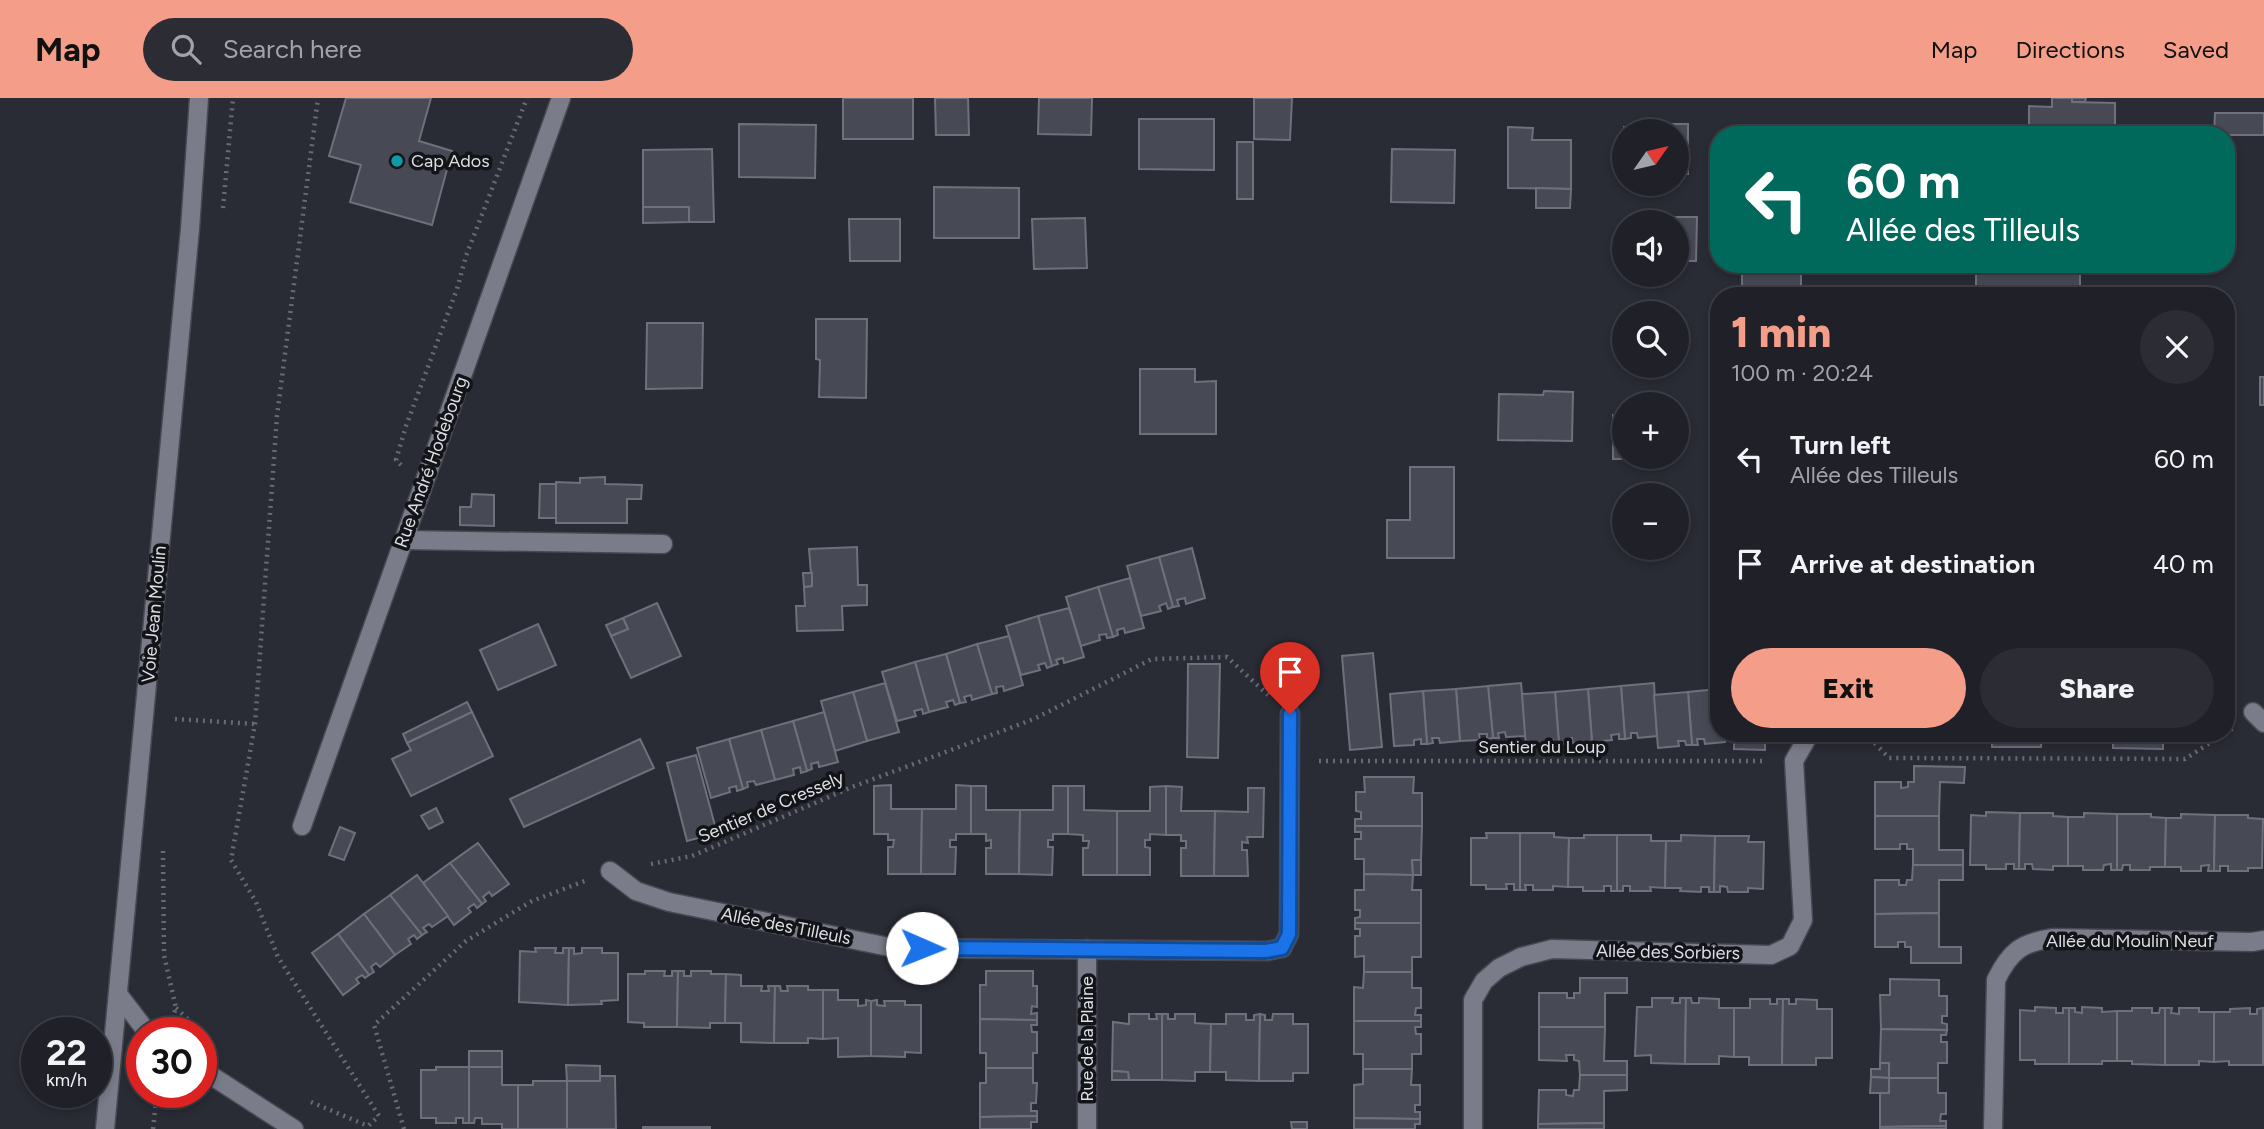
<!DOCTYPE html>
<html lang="en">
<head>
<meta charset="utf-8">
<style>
  body { margin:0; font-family:Figtree,sans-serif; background:#2c2d34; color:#f1f3f6; height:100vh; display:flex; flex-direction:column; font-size:26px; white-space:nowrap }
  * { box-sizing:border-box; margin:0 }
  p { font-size:23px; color:#a1a3a8 }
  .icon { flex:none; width:38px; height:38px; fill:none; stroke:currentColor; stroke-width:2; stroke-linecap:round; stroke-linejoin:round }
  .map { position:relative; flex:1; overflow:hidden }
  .drawer { position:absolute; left:1710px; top:189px; width:525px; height:455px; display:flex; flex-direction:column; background:#1f2028; border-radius:28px; box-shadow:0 4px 10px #0003,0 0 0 2px #3c3e45 }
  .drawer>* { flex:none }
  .banner { position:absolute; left:1710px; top:28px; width:525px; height:147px; border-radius:28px; box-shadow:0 4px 10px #0003,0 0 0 2px #3c3e45; background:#00695c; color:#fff; overflow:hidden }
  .needle { width:46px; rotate:56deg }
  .fabs { position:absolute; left:1612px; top:21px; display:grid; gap:14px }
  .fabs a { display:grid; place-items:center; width:77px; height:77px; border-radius:50%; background:#1f2028; box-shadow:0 4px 10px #0003,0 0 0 2px #3c3e45; font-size:35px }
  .speed { position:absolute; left:21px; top:919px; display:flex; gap:14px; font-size:35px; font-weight:700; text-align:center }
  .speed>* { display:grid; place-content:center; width:91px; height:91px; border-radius:50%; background:#1f2028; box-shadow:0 4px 10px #0003,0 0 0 2px #3c3e45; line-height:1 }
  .speed small { font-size:18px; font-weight:400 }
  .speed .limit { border:10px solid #d22; background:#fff; color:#111 }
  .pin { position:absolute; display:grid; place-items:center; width:60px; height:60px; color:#fff; margin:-72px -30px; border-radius:50% 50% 50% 0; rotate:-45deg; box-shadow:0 0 7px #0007 }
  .pin .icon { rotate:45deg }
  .me { position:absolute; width:77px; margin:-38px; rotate:91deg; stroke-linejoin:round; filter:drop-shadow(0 0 5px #0008) }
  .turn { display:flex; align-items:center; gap:24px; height:147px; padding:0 21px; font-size:32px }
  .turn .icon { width:91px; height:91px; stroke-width:2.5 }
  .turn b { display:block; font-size:49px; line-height:60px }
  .round { display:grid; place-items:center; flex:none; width:74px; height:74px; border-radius:37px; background:#2c2d34 }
  .head { display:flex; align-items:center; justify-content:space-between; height:119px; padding:0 21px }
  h1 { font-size:42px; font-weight:800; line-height:52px; color:#f49e89 }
  .action { display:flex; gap:14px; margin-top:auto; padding:14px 21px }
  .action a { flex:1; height:80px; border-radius:42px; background:#f49e89; color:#111; font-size:28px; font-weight:800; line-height:80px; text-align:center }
  .action a+a { background:#2c2d34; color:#f1f3f6 }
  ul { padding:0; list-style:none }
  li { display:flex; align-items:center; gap:21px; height:105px; padding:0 21px }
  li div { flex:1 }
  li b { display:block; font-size:26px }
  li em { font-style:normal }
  header { display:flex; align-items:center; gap:42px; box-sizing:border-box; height:98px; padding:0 35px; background:#f49e89; color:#111 }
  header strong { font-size:33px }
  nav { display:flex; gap:38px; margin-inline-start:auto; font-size:24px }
  .search { width:490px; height:63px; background:#2c2d34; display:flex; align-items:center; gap:18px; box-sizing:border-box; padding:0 24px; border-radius:38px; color:#a1a3a8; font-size:26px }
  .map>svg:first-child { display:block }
</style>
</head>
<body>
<header>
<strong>Map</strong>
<div class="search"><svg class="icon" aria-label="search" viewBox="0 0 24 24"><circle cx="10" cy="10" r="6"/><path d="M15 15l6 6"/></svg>Search here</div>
<nav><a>Map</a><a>Directions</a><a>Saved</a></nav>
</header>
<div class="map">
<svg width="2264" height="1031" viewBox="0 0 2264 1031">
  <rect width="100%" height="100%" fill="#292b35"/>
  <g fill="#474954" stroke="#6e707c" stroke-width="2">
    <path d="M346,0H431L419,43L452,53L432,127L350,104L361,67L329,58Z"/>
    <rect x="843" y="0" width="70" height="41"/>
    <path d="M935,0H968L969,37H936Z"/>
    <path d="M1039,0H1092L1091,37L1038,36Z"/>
    <path d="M1254,0H1292L1290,42L1254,41Z"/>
    <path d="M2052,0H2072V4L2115,5V37H2029V8L2052,9Z"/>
    <path d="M2072,0H2086L2085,4H2072Z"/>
    <path d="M2215,15H2264V37H2214Z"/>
    <path d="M1139,21H1214V72L1139,71Z"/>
    <path d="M739,26L816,27L815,80L739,79Z"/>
    <path d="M1665,26H1688V76H1676V33H1624V29H1665Z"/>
    <path d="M1508,29L1533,30L1532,42H1571V91L1508,90Z"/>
    <rect x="1237" y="44" width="16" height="57"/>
    <path d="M712,51L714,124H689V109H643V52Z"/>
    <path d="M1392,51L1455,52L1454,105L1391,104Z"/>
    <path d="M934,89L1019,90V140H934Z"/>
    <path d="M1536,90L1571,91L1570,110H1536Z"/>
    <path d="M643,109H689V124L643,125Z"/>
    <path d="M1656,119H1697L1696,163H1676V124H1656Z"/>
    <path d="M1085,120L1087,170L1034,171L1032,121Z"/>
    <path d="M849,121H900V163H850Z"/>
    <rect x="1742" y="166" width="59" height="32"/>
    <rect x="1852" y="166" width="68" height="2"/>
    <path d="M1976,166H2080V192L1976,193Z"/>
    <path d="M816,221H867L866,300L819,299L820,262L816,261Z"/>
    <path d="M647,225H703L702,290L646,291Z"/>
    <path d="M1140,271H1195V284L1216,283V336H1140Z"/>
    <rect x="2260" y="279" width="4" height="28"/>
    <path d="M1544,293L1573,294L1572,343L1498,342L1499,296L1543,297Z"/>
    <path d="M1613,317H1624V359H1670V361H1613Z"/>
    <path d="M1410,369H1454V460H1387V422H1410Z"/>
    <path d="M605,379V386L642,387L641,401H627V425H556V384L580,385V380Z"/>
    <path d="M540,386H556V420H539Z"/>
    <path d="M472,396L494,397V428L460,427V409H471Z"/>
    <path d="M857,449L858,487H867V507L842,508L843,532L797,533L796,508H805L804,489L812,488L809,451Z"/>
    <path d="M1192,450L1205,500L1186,506L1185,500L1177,502L1179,508L1173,509L1159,459Z"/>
    <path d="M1159,459L1173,509L1168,511L1166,505L1159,508L1161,513L1141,518L1127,468Z"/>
    <path d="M803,475H812V488L804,489Z"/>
    <path d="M1130,480L1144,530L1125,535L1124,530L1117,532L1118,537L1113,539L1098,489Z"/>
    <path d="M1098,489L1113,539L1107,540L1106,536L1099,537L1100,542L1081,548L1066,499Z"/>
    <path d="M657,505L681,558L631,580L611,538L628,531L623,520Z"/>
    <path d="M1069,510L1084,559L1064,565L1063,560L1056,562L1058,566L1052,568L1038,518Z"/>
    <path d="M1038,518L1052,568L1047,570L1045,565L1038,567L1040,572L1021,577L1006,528Z"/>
    <path d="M623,520L628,531L611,538L606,527Z"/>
    <path d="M538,526L556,567L498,592L480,552Z"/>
    <path d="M1009,538L1023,587L1004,593L1003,588L996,589L997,595L992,596L977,546Z"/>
    <path d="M977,546L992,596L972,602L971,597L964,599L966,604L960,605L946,556Z"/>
    <path d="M1373,555L1382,649L1350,652L1342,558Z"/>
    <path d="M946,556L960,605L955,607L953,602L946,604L948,609L929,614L915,564Z"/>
    <path d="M915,564L929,614L923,616L922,611L914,613L916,618L897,623L882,574Z"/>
    <path d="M1188,566H1220L1218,660L1187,659Z"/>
    <path d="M885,585L899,634L867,643L853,594Z"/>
    <path d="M1521,585L1526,638L1506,639L1505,634L1498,635L1499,640H1493L1488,588Z"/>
    <path d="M1654,585L1657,638L1638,640L1637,635H1631V640L1625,641L1621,588Z"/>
    <path d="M1488,588L1493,640L1487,641V636H1479L1480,642L1460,643L1456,591Z"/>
    <path d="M1621,588L1625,641H1619V636L1611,637L1612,642L1592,644L1588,591Z"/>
    <path d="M1456,591L1460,643L1440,645L1439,640H1432L1433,645L1427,646L1423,593Z"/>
    <path d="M1588,591L1592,644L1573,645L1572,640L1565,641V646H1559L1555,594Z"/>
    <path d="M1718,591V635H1725V644L1705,646L1704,641H1697L1698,647H1692L1688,594Z"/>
    <path d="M1423,593L1427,646H1421V641L1414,642V647L1394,648L1390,596Z"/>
    <path d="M853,594L867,643L835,653L821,603Z"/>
    <path d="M1555,594L1559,646L1553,647V642L1546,643V648L1526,649L1522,596Z"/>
    <path d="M1688,594L1692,647H1686L1685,643H1678L1679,648L1658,650L1654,597Z"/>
    <path d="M467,604L472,614L407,645L403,636Z"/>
    <path d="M472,614L493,658L411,698L392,661L411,652L407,645Z"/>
    <path d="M824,614L838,664L819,669L818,664L811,666L812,671L807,673L793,623Z"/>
    <path d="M793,623L807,673L801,675L800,669L793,671L794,677L775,682L761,632Z"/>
    <path d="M761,632L775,682L756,687L754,683L747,684L748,689L743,691L729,641Z"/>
    <path d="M1734,635H1765V652L1734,651Z"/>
    <path d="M1992,635H2042L2041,649H1992Z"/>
    <path d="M2113,635H2171V636H2163V651L2113,650Z"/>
    <path d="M640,641L654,670L524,729L510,701Z"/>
    <path d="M729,641L743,691L737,693L736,688L729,690L730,694L711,700L697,650Z"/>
    <path d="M696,657L717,735L687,743L667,665Z"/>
    <path d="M1914,668L1965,669L1964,685L1940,684L1939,718H1875V684H1901V690L1908,689V684H1914Z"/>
    <path d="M1364,679H1414L1413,695H1422V728H1355V721H1361V714L1356,713V694H1365Z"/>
    <path d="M891,687V711H922L921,776H888V749H893L894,742H888V736H874V688Z"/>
    <path d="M956,687L971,688V736H956V742H950V749H956L955,776H921L922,711H956Z"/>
    <path d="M971,688H986V712H1020L1019,776H986V750H991V742L986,743V736H971Z"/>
    <path d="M1053,688H1068V736H1053V742H1048V749H1053L1052,777L1019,776L1020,712H1053Z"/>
    <path d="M1068,688H1084V712L1117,713V777H1083V750H1088L1089,743H1083V737L1068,736Z"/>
    <path d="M1166,688V737L1150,736V742H1145V749L1150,750V777H1117V713H1150V689Z"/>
    <path d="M1166,688L1182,689L1181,713H1215L1214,778H1181V750H1186V743H1181V737H1166Z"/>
    <path d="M1248,690H1264L1263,739H1247L1248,745L1242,744V752H1247L1248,778H1214L1215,713L1248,714Z"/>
    <path d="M436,710L443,724L429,731L421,718Z"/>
    <path d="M1986,714L2020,715L2019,771H2014V766H2006V771H1986V767H1970L1971,717L1986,718Z"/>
    <path d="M2020,715H2053V718L2068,719V768H2053V772L2033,771L2032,766H2025V771H2019Z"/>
    <path d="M2084,715L2117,716V772H2111V766L2104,767L2103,772H2083V768H2068V719H2084Z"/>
    <path d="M2117,716H2151V719L2166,720L2165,769H2150V772H2130V767H2123L2122,772H2117Z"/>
    <path d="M2181,716L2215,717L2214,773H2208L2209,767L2201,768V773H2181V769H2165L2166,720H2181Z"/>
    <path d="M2215,717H2248V720L2263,721L2262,770H2248V773H2228V768H2220V773H2214Z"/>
    <path d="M1875,718H1939V752H1963V767H1913V751H1907V746H1900V751H1875Z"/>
    <path d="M1355,728H1422L1421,762H1412L1413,777L1364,776V761H1355V741H1361V734H1355Z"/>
    <path d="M340,729L355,735L344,762L329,757Z"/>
    <path d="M1486,735H1520V792H1514V786H1506L1507,791H1486V787H1471V740H1487Z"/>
    <path d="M1520,735H1554V739L1569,740L1568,789L1553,788V792H1533V787H1525L1526,792H1520Z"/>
    <path d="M1584,737H1617V793H1611V788H1604V793H1583V789H1568L1569,740H1584Z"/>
    <path d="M1617,737H1651V743H1666L1665,790L1650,789L1651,793H1630V788H1623V793H1617Z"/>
    <path d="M1681,737L1715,738L1714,794H1709V789H1701V794L1680,793L1681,790H1665L1666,743H1681Z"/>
    <path d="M1715,738H1749L1748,744H1764L1763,791L1748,790V794H1728L1727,789L1720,788V794H1714Z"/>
    <path d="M478,745L509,786L492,798L489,794L483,799L486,803L482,806L450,765Z"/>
    <path d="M1412,762H1421V777H1413Z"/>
    <path d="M450,765L482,806L477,810L474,806L468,810L471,814L454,827L423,785Z"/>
    <path d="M1913,767H1963V782H1939V815L1875,816V782H1899V787H1906L1907,782H1912Z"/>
    <path d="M1364,776L1413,777L1412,792H1421V825H1355V820L1360,819V812H1355V792H1364Z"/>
    <path d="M417,777L448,818L432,829L429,826L423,830L427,834L422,837L390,797Z"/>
    <path d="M390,797L422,837L417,841L414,837L408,841L411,846L395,857L364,816Z"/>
    <path d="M1939,815V849H1961V865H1911V849H1905V844H1898V849H1875V816Z"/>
    <path d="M364,816L395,857L380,869L376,865L371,869L374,874L369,877L338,836Z"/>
    <path d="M1355,825H1421V859H1412V874H1364V858L1355,859V838H1360V831H1355Z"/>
    <path d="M338,836L369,877L365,880L362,877L356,881L359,885L343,897L312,855Z"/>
    <path d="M535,850H556L555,855H563V850H569L568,907L519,904L520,853L536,854Z"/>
    <path d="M569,850H574V856L582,855V850H602V855H618V902L601,903L602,906L568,907Z"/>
    <path d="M645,873H665L664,878H672V873H678L677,929H644V925L628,924V876H645Z"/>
    <path d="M678,873H684V878H691V873H711V876H726L725,925H710V930L677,929Z"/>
    <path d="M986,873H1033V888H1037V909L1032,908L1031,916L1037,915V922L980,921V887H986Z"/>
    <path d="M1364,874H1412V890H1421V910H1416L1415,917H1421V923H1354V889L1363,890Z"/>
    <path d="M726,876L741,877V888H762L761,893H769L768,888H775L774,945L741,944V925H725Z"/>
    <path d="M1580,880H1627V895H1605V929H1539V895H1567V900H1574V895H1580Z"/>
    <path d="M1890,881L1939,882V898H1947V918H1942V925L1947,926V932L1881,931L1880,897H1890Z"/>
    <path d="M775,888H780L781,893H788L787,888H808V892H823V941L808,940V945H774Z"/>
    <path d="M823,892H838V902H858V908L866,907V902L871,903V958L838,959V940L823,941Z"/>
    <path d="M1652,900H1673L1672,905H1680V900H1686L1685,966L1651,965V957L1635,958L1637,909H1652Z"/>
    <path d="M1686,900H1691L1692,905H1699V900L1719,901V910H1734V959L1719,958V966H1685Z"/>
    <path d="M1750,901H1770V906H1777V901H1783L1782,967H1749V959H1734V910H1750Z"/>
    <path d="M1783,901H1789V906H1796V901L1817,902V911H1832V960H1816V967H1782Z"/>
    <path d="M877,902V907L885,908L884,903H905V907H921V955L905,954V959L871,958V903Z"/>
    <path d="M2035,909L2056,910V915H2063V910H2069V966H2035V962H2020V912L2035,913Z"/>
    <path d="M2082,909L2102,910V914L2117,913V963H2102V966H2069V910H2075V914L2082,915Z"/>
    <path d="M2132,910H2152V915H2159L2160,910H2165V967L2132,966V963H2117V913H2132Z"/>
    <path d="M2165,910H2172L2171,915L2179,916V910H2199V914H2214V964L2199,963V967H2165Z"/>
    <path d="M2250,910V916H2257V911L2263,910V967H2229V963L2214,964V914H2230V911Z"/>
    <path d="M1129,916H1149V921H1157L1156,916H1162V982H1129L1128,974L1112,973L1113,924L1129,926Z"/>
    <path d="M1162,916H1168V921H1175V916H1195V925L1211,926L1210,974H1195V983L1162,982Z"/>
    <path d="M1226,916H1246V922H1254V917L1260,916L1259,983L1226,982V974H1210L1211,926H1226Z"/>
    <path d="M1260,916L1265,917V922H1272L1273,916H1293V926H1308V975H1293V983H1259Z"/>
    <path d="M980,921L1037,922V927H1031L1032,934H1037V955H1033V970H986V955H980Z"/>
    <path d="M1354,923H1421V929H1415L1416,936H1421V956H1412V971H1363V956H1354Z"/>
    <path d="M1539,929H1605L1604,963H1627V977H1580L1579,963L1574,962V957H1566L1567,963L1539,962Z"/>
    <path d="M1881,931L1947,932L1946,937H1941V944H1947V965H1938V980H1889V965H1880Z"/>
    <rect x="469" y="953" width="33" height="16"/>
    <path d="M1880,965H1889V980L1871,979V971H1880Z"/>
    <path d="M566,967L600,968V983H567Z"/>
    <path d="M436,969H469V1025H463V1020H456V1025H436V1020H421V972H436Z"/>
    <path d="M469,969H502V987H518V1031H502V1026H482V1020H475L474,1025H469Z"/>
    <path d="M986,970H1033V985H1037L1036,1005H1031V1013H1037V1018L980,1019V985H986Z"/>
    <path d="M1363,971H1412L1411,987H1420V1007H1415V1014H1420V1021L1354,1020V987L1363,986Z"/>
    <path d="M1112,973L1128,974L1129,982H1112Z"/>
    <path d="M1580,977H1627V992L1604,993V1025L1538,1026L1539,992H1566V997L1573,998L1574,992H1579Z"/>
    <path d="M600,978H615L616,1031H567V983H600Z"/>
    <path d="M1871,979L1889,980V995H1870Z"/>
    <path d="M1889,980H1938V995H1946V1016H1941L1940,1023H1946V1028L1880,1029V995H1889Z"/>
    <path d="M533,983H567V1031H518V987H533Z"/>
    <path d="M1037,1018V1024H1031V1031H980V1019Z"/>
    <path d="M1354,1020L1420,1021V1026H1415V1031H1354Z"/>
    <path d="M1291,1024H1307V1031H1292Z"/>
    <path d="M1604,1025V1031H1538V1026Z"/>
    <path d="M1946,1028V1031H1880V1029Z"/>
    <rect x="643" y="1029" width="33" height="2"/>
    <rect x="676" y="1029" width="34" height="2"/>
  </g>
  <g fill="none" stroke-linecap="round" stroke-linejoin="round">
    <defs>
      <g id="street">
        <path d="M404,442L663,446"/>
        <path d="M2253,614L2264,625"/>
        <path d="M302,728L561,0"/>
        <path d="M610,773L636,793L669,804L894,850L1267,853L1282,850L1289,836L1290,616"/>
        <path d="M118,896L147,934"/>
        <path d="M201,971L294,1031"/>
        <path d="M105,1031L190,131L199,0"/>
        <path d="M1087,1031V851"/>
        <path d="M1473,1031V902L1484,883L1499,870L1521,859L1552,851L1771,857L1790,848L1803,822L1794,663L1810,635"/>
        <path d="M1993,1031L1996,882C2010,853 2022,844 2054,840L2252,844L2264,842"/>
      </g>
    </defs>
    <use href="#street" stroke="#474851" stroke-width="21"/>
    <g stroke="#696b74" stroke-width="4.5" stroke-dasharray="2 5" stroke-linecap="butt">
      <path d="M223,110L233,0"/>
      <path d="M401,367L396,362L406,328L457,191L466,158L527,0"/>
      <path d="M175,621L255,626"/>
      <path d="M1865,635L1889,660L2185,661L2233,630"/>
      <path d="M1319,663H1765"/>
      <path d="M163,753L164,857L176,910L172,920"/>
      <path d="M651,766L692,758L852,689L1034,621L1152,561L1227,559L1268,597"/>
      <path d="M176,910L211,943"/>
      <path d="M311,1004L368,1028L379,1018L278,859L256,804L231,762L255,626L277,318L318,0"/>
      <path d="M153,1031L157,994"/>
      <path d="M404,1031L374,927L466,843L532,803L585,783"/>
    </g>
    <use href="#street" stroke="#7a7c89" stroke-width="18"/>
  </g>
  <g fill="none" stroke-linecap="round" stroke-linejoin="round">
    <defs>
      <path id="route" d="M922,850L1266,853L1282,850L1289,836L1290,616"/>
    </defs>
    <use href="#route" stroke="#114b97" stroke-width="18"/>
    <use href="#route" stroke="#1a73e8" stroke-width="12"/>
  </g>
  <circle fill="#0f9aa8" stroke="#131418" stroke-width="2.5" cx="397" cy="63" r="7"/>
  <g text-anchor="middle" stroke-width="7" stroke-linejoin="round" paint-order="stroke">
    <g font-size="18" fill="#dedfe6" stroke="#131418" text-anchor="start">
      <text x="411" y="69">Cap Ados</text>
    </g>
    <g font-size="18" fill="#dedfe6" stroke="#131418">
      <text transform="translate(431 364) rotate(-70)" y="6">Rue André Hodebourg</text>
      <text transform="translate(154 516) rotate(-85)" y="6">Voie Jean Moulin</text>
      <text x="1542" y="655">Sentier du Loup</text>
      <text transform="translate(771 709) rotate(-23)" y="6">Sentier de Cressely</text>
      <text transform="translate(786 828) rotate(11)" y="6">Allée des Tilleuls</text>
      <text x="2130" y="849">Allée du Moulin Neuf</text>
      <text transform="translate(1668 854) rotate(1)" y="6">Allée des Sorbiers</text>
      <text transform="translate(1087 941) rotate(-90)" y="6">Rue de la Plaine</text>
    </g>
  </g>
</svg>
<div class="fabs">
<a><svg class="needle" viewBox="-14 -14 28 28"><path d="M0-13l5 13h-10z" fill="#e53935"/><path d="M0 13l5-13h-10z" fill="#a1a3a8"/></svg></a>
<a><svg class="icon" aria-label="sound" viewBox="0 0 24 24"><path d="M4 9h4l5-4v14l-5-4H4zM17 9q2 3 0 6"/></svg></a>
<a><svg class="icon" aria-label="search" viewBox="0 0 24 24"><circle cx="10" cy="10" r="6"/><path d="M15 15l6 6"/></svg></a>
<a>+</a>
<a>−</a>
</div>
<div class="speed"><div>22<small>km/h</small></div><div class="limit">30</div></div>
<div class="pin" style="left:1290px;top:616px;background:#d93025"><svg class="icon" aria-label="arrive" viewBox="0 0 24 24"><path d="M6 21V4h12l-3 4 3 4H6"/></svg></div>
<svg class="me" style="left:922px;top:850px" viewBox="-20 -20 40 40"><circle r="19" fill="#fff"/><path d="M0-13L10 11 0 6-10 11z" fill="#1a73e8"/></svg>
<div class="banner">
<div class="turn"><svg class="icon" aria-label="left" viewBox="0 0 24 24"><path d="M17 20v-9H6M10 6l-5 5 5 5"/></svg><div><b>60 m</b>Allée des Tilleuls</div></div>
</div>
<section class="drawer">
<div class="head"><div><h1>1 min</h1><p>100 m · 20:24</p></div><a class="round"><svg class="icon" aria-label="close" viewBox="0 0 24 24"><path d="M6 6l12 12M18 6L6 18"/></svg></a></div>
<ul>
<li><svg class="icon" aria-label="left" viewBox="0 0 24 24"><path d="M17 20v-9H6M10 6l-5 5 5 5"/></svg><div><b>Turn left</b><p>Allée des Tilleuls</p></div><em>60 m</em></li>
<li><svg class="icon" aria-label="arrive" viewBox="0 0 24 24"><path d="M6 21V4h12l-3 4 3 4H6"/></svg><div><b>Arrive at destination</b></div><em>40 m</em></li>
</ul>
<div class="action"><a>Exit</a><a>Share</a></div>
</section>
</div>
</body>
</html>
